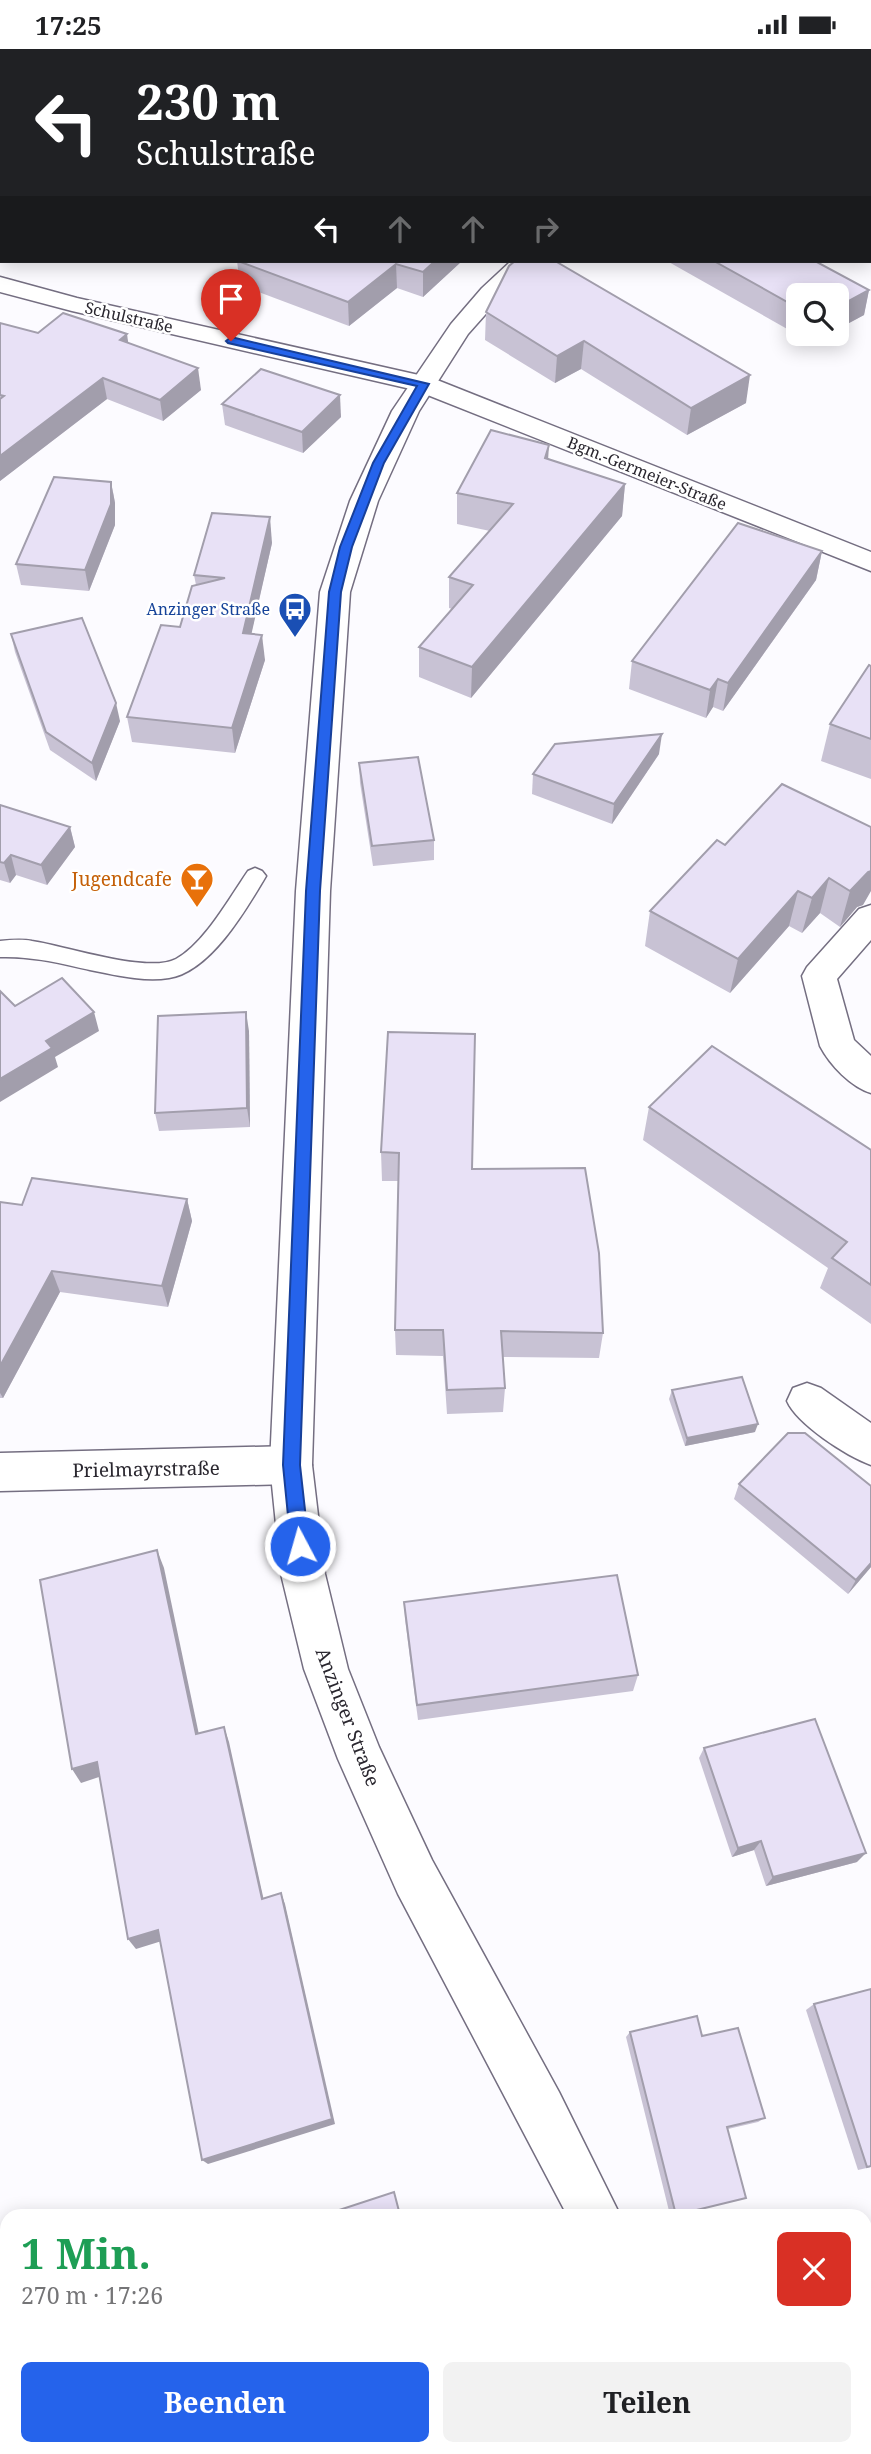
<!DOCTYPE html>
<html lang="de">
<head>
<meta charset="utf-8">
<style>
  body { margin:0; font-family:"Noto Serif",serif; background:#f2f2f2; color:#202124; height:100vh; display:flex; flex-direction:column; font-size:26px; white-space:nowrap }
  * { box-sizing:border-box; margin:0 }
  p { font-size:23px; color:#757577 }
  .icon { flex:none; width:38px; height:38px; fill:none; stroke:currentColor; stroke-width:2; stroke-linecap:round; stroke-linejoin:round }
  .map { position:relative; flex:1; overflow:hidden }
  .details { position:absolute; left:0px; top:2160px; width:872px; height:247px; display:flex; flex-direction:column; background:#fff; border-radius:21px 21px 0 0; box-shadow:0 4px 18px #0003 }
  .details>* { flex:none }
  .top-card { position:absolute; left:0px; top:0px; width:872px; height:214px; box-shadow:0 4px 18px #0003; background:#202124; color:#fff; overflow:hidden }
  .buttons { position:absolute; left:786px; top:234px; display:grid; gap:14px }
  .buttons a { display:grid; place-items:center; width:63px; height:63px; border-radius:10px; background:#fff; box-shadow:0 4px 18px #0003; font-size:35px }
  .pin { position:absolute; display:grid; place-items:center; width:60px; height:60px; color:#fff; margin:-72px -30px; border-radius:50% 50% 50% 0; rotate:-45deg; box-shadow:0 0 7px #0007 }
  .pin .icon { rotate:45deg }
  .me { position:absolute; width:77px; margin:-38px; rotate:354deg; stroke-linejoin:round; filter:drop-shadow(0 0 5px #0008) }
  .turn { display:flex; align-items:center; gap:24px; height:147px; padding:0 21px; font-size:32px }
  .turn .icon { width:91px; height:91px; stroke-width:2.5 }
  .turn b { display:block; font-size:49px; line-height:60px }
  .lanes { display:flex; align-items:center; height:66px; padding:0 21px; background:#0003; justify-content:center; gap:35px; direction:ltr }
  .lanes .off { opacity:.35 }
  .round { display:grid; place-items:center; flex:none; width:74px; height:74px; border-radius:10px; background:#f2f2f2 }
  .summary { display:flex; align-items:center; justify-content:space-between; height:119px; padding:0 21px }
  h1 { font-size:42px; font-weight:700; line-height:52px; color:#1e9e55 }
  .button { display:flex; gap:14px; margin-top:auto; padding:14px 21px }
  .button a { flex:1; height:80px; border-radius:10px; background:#2563eb; color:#fff; font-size:28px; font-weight:700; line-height:80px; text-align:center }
  .button a+a { background:#f2f2f2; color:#202124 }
  .status { display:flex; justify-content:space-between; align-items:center; height:49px; padding:0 35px; background:#fff; direction:ltr }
  .status svg { height:19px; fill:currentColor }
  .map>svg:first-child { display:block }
</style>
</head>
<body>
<div class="status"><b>17:25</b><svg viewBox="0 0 49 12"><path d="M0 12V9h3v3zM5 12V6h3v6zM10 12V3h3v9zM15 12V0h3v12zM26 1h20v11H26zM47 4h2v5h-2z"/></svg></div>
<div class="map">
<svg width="871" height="2405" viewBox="0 0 871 2405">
  <rect width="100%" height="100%" fill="#fcfbff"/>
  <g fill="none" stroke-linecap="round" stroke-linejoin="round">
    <defs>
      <path id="lane" d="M255,819L262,822L266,827C246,861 210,923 169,929C143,933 115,926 90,921C59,914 32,907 0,908V892C11,891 22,890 32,892C66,897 147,925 176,910C204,895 230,848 248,822Z"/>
      <g id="street">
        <path d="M165,0H189L190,2H167Z"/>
        <path d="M697,0H721L722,2H699Z"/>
        <path d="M0,136H2L0,151Z"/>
        <path d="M0,228L77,249L432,329L871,503V522L415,341L72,262L0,243Z"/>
        <path d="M871,856V891L837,930L854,991L871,1007V1044C851,1038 830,1016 820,997L802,927L807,918L859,860Z"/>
        <path d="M807,1334L821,1339L871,1374V1416C846,1407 797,1375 787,1352L793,1339Z"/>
        <path d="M291,1397L306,1403L312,1416L306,1429L291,1435L0,1442V1404Z"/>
      </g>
      <g id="secondary">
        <path d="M871,23V37L870,38V24Z"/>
        <path d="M511,212H537L500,249L468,285L419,362L378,452L350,543L330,842L312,1416L325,1525L348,1620L379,1698L432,1811L559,2043L620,2166H567L398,1845L338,1710L304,1620L281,1525L270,1416L296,842L320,543L350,452L392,362L451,275L482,239Z"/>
        <path d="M643,2399H699L700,2405H644Z"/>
      </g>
    </defs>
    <use href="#lane" stroke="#746e81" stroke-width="3"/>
    <use href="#street" stroke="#746e81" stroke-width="3"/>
    <use href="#secondary" stroke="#746e81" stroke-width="3"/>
    <use href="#lane" fill="#fff" fill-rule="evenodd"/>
    <use href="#street" fill="#fff" fill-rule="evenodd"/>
    <use href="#secondary" fill="#fff" fill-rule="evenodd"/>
  </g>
  <g fill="#c8c2d4">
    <path d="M0,0L2,2V49L0,48Z"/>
    <path d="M217,0H391L388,2H213Z"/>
    <path d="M459,0H697V2H463Z"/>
    <rect x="870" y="45" width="1" height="121"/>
    <path d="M2,144V180L0,179V146Z"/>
    <path d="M237,212H462L423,248L397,239L349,277L240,236Z"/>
    <path d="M515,212L746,354L687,386L581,320L555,334L485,291L486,263Z"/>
    <path d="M667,212H815L869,241L864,266L836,281V247H798V285H829L812,294Z"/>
    <path d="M0,274L38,284L128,294L201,341L163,372L107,350L0,432Z"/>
    <path d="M222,355L341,368L303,404L225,376Z"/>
    <path d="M548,410L625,435L622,467L471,649L419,628V598L452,560L449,559V528L490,482L457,475V444Z"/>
    <path d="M111,433L115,454V476L89,542L21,536L16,515Z"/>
    <path d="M272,494L251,585L265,611L235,704L132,693L127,668L180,578L196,536L194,526Z"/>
    <path d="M822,502L816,531L723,662L713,658L706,669L629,640L632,612Z"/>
    <path d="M11,585L120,672L96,732L50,701L15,603Z"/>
    <path d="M871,617V730L821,712L830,675Z"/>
    <path d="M659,705L612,775L532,745L533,725Z"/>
    <path d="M359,714L434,791V811L373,817L360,734Z"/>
    <path d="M782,735L863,856L857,858L840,878L820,864L802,884L789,877L730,944L645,897L650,862L725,796Z"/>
    <path d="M0,756L70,778L75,798L47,836L16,826L10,834L0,831Z"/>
    <path d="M249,982L250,1078L159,1082L155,1064Z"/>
    <path d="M388,983L472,1120L603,1284L599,1309L503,1308L505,1339L503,1363L447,1365L443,1307L396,1306L395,1281L398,1132H382L381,1103Z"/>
    <path d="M649,1058L871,1101V1275L820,1239L828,1219L643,1091Z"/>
    <path d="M187,1150L192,1172L168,1258L60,1243L3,1349H0V1153L22,1156Z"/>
    <path d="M672,1341L755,1383L685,1397L669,1350Z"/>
    <path d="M739,1435L871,1518L848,1545L734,1450Z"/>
    <path d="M404,1553L638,1626L633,1642L418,1671L405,1570Z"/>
    <path d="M704,1699L857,1813L766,1837L754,1801L732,1808L699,1709Z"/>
    <path d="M814,1955L871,2118L858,2121L806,1961Z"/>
    <path d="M630,1983L702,1987L765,2069L758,2073L728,2080L681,2166H670L626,1988Z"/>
    <path d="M404,2399H473L474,2405H0V2403H267Z"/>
  </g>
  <g fill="#a29eac">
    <path d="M309,0H339V2H305Z"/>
    <path d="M362,0H391L388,2H362Z"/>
    <path d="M667,0H697V2H664Z"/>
    <path d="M435,212H462L423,248V223Z"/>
    <path d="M396,215L397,239L349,277L348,253Z"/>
    <path d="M869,241L864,266L836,281V259Z"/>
    <path d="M127,285L130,306L120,291Z"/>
    <path d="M814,285H829L812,294Z"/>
    <path d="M584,292L581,320L555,334L557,307Z"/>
    <path d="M198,319L201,341L163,372L160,351Z"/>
    <path d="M750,326L746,354L687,386L691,359Z"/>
    <path d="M103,329L107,350L0,432V407Z"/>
    <path d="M340,346L341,368L303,404L302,383Z"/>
    <path d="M549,396L547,427L545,409Z"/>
    <path d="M111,433L115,454V476L89,542L85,521Z"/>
    <path d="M625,435L622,467L471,649L472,618Z"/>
    <path d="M270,468L272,494L246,609L243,584Z"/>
    <path d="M822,502L816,531L723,662L728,634Z"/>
    <path d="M262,586L265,611L235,704L232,679Z"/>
    <path d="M718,630L713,658L706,669L710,641Z"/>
    <path d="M116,654L120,672L96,732L92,714Z"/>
    <path d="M662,685L659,705L612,775L614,755Z"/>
    <path d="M70,778L75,798L47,836L41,816Z"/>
    <path d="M11,806L16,826L10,834L4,814Z"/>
    <path d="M871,822V842L863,856L857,858L840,878L850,842L868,823Z"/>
    <path d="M829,829L820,864L802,884L812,849Z"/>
    <path d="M798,842L789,877L730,944L738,910Z"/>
    <path d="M94,963L99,982L55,1008L58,1018L0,1053V1030L46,992Z"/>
    <path d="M246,963L249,982L250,1078L247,1059Z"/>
    <path d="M187,1150L192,1172L168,1258L162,1237Z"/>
    <path d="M52,1222L60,1243L3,1349L0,1344V1317Z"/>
    <path d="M758,1375L755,1383L685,1397L687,1389Z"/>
    <path d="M157,1501L164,1519L202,1700L196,1685Z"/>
    <path d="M871,1514V1518L848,1545L856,1531Z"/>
    <path d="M224,1678L229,1693L266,1861L262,1850Z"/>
    <path d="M97,1713L105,1726L81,1734L72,1720Z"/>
    <path d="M761,1792L754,1801L732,1808L738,1799Z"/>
    <path d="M866,1804L857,1813L766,1837L773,1828Z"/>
    <path d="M281,1844L285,1855L335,2075L208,2115L202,2111Z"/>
    <path d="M158,1881L165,1891L136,1900L128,1890Z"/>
  </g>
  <g fill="#e8e1f6" stroke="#a29eac" stroke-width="2">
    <path d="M0,0H152L156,2H2V28H0Z"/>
    <path d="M217,0H309L305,2H213Z"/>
    <path d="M516,0H667L664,2H520Z"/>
    <rect x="870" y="45" width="1" height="94"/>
    <path d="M2,144V161L0,160V146Z"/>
    <path d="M238,212H435L423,223L396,215L348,253Z"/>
    <path d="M515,212H555L750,326L691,359L584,292L557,307L486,263L509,217Z"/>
    <path d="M714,212H815L869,241L836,259V247H798V259Z"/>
    <path d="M63,264L127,285L120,291L198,319L160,351L103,329L0,407V350L4,347L0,346V274L38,284Z"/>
    <path d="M261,320L340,346L302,383L222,355Z"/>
    <path d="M491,381L549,396L545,409L625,435L472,618L419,598L473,536L449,528L513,455L457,444Z"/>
    <path d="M54,428L111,433V455L85,521L16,515Z"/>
    <path d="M212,464L270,468L243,584L262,586L232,679L127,668L161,576L180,578L192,537L225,529L194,526Z"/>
    <path d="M738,474L822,502L728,634L718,630L710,641L632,612Z"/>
    <path d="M82,569L116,654L92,714L46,683L11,585Z"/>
    <path d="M869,616L871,617V690L830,675Z"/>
    <path d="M662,685L614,755L533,725L555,695Z"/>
    <path d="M418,708L434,791L372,797L359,714Z"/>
    <path d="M782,735L871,778V822L868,823L850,842L829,829L812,849L798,842L738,910L650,862L717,791L725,796Z"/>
    <path d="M0,756L70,778L41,816L11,806L4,814L0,813Z"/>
    <path d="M62,929L94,963L46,992L52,999L0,1030V942L15,957Z"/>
    <path d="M246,963L247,1059L155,1064L158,967Z"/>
    <path d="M388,983L475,985L472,1120L585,1119L599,1204L603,1284L501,1282L505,1339L447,1341L443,1281H395L399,1104L381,1103Z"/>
    <path d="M712,997L871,1101V1236L832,1209L847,1193L649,1058Z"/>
    <path d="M32,1129L187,1150L162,1237L52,1222L0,1317V1153L22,1156Z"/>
    <path d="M742,1328L758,1375L687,1389L672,1341Z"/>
    <path d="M788,1384H805L871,1437V1514L856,1531L739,1435Z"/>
    <path d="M157,1501L196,1685L224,1678L262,1850L281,1844L332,2070L202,2111L158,1881L128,1890L97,1713L72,1720L40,1531Z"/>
    <path d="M617,1526L638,1626L417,1656L404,1553Z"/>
    <path d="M815,1670L866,1804L773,1828L761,1792L738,1799L704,1699Z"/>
    <path d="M871,1940V2117L867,2118L814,1955Z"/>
    <path d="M697,1967L702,1987L738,1979L765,2069L727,2078L746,2149L676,2166L630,1983Z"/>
    <path d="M394,2143L400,2166H324Z"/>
    <path d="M0,2185H7V2270L0,2271Z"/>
    <path d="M871,2185V2275L864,2277V2187Z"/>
    <path d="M474,2402V2405H358Z"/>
  </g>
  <path fill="#2563eb" stroke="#184099" stroke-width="2" d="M231,288L429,335L384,414L352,498L341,543L320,842L300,1416L309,1497L307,1503L300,1506L294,1503L291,1497L283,1416L306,842L329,543L340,498L373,414L417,337L228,294L226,292Z"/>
  <defs>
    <symbol id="bus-pin" viewBox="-11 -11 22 30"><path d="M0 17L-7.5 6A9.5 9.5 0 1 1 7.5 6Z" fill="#1a4fb4" stroke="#fff"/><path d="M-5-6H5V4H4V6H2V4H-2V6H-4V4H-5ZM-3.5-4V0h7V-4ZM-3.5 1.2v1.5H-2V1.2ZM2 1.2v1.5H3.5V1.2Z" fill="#fff"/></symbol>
    <symbol id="bar-pin" viewBox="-11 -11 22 30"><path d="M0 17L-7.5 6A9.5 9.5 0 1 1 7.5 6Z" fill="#e8710a" stroke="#fff"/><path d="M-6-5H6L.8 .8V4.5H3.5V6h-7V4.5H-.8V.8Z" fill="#fff"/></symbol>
  </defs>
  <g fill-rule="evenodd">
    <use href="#bus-pin" x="276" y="541" width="38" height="52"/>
    <use href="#bar-pin" x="178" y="811" width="38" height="52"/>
  </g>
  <g text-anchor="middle" stroke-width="5" stroke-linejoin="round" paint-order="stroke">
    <g font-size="16" fill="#2a272f" stroke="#fff">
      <text transform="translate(129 268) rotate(13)" y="6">Schulstraße</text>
      <text transform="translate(647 424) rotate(22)" y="6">Bgm.-Germeier-Straße</text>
    </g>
    <g font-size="16" fill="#164399" stroke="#fff" text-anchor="end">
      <text x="270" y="566">Anzinger Straße</text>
    </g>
    <g font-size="19" fill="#c56008" stroke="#fff" text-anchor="end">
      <text x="172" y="837">Jugendcafe</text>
    </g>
    <g font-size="19" fill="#2a272f" stroke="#fff">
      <text transform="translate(146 1420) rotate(-1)" y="7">Prielmayrstraße</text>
      <text transform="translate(348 1668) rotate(69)" y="7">Anzinger Straße</text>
    </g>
  </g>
</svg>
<div class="buttons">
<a><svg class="icon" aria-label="search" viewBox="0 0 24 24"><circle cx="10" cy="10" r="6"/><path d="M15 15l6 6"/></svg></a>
</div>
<div class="pin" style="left:231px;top:292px;background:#d93025"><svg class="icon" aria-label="arrive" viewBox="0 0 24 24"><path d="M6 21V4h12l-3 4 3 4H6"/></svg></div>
<svg class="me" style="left:300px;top:1497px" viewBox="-20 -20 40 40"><circle r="17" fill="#2563eb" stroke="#fff" stroke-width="3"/><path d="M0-11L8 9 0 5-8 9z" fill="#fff"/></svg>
<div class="top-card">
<div class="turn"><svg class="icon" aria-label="left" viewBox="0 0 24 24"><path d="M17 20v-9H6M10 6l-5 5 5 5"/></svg><div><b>230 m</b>Schulstraße</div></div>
<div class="lanes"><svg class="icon" aria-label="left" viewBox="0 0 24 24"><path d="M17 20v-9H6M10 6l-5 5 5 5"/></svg><svg class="icon off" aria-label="ahead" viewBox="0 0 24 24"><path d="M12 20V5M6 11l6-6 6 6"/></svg><svg class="icon off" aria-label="ahead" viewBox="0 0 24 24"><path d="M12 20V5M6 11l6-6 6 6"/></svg><svg class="icon off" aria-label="right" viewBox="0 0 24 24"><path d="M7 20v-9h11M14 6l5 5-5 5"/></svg></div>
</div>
<section class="details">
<div class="summary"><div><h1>1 Min.</h1><p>270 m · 17:26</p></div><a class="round" style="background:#d93025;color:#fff"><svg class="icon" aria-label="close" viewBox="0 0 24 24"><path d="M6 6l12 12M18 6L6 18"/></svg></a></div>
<div class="button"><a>Beenden</a><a>Teilen</a></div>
</section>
</div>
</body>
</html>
